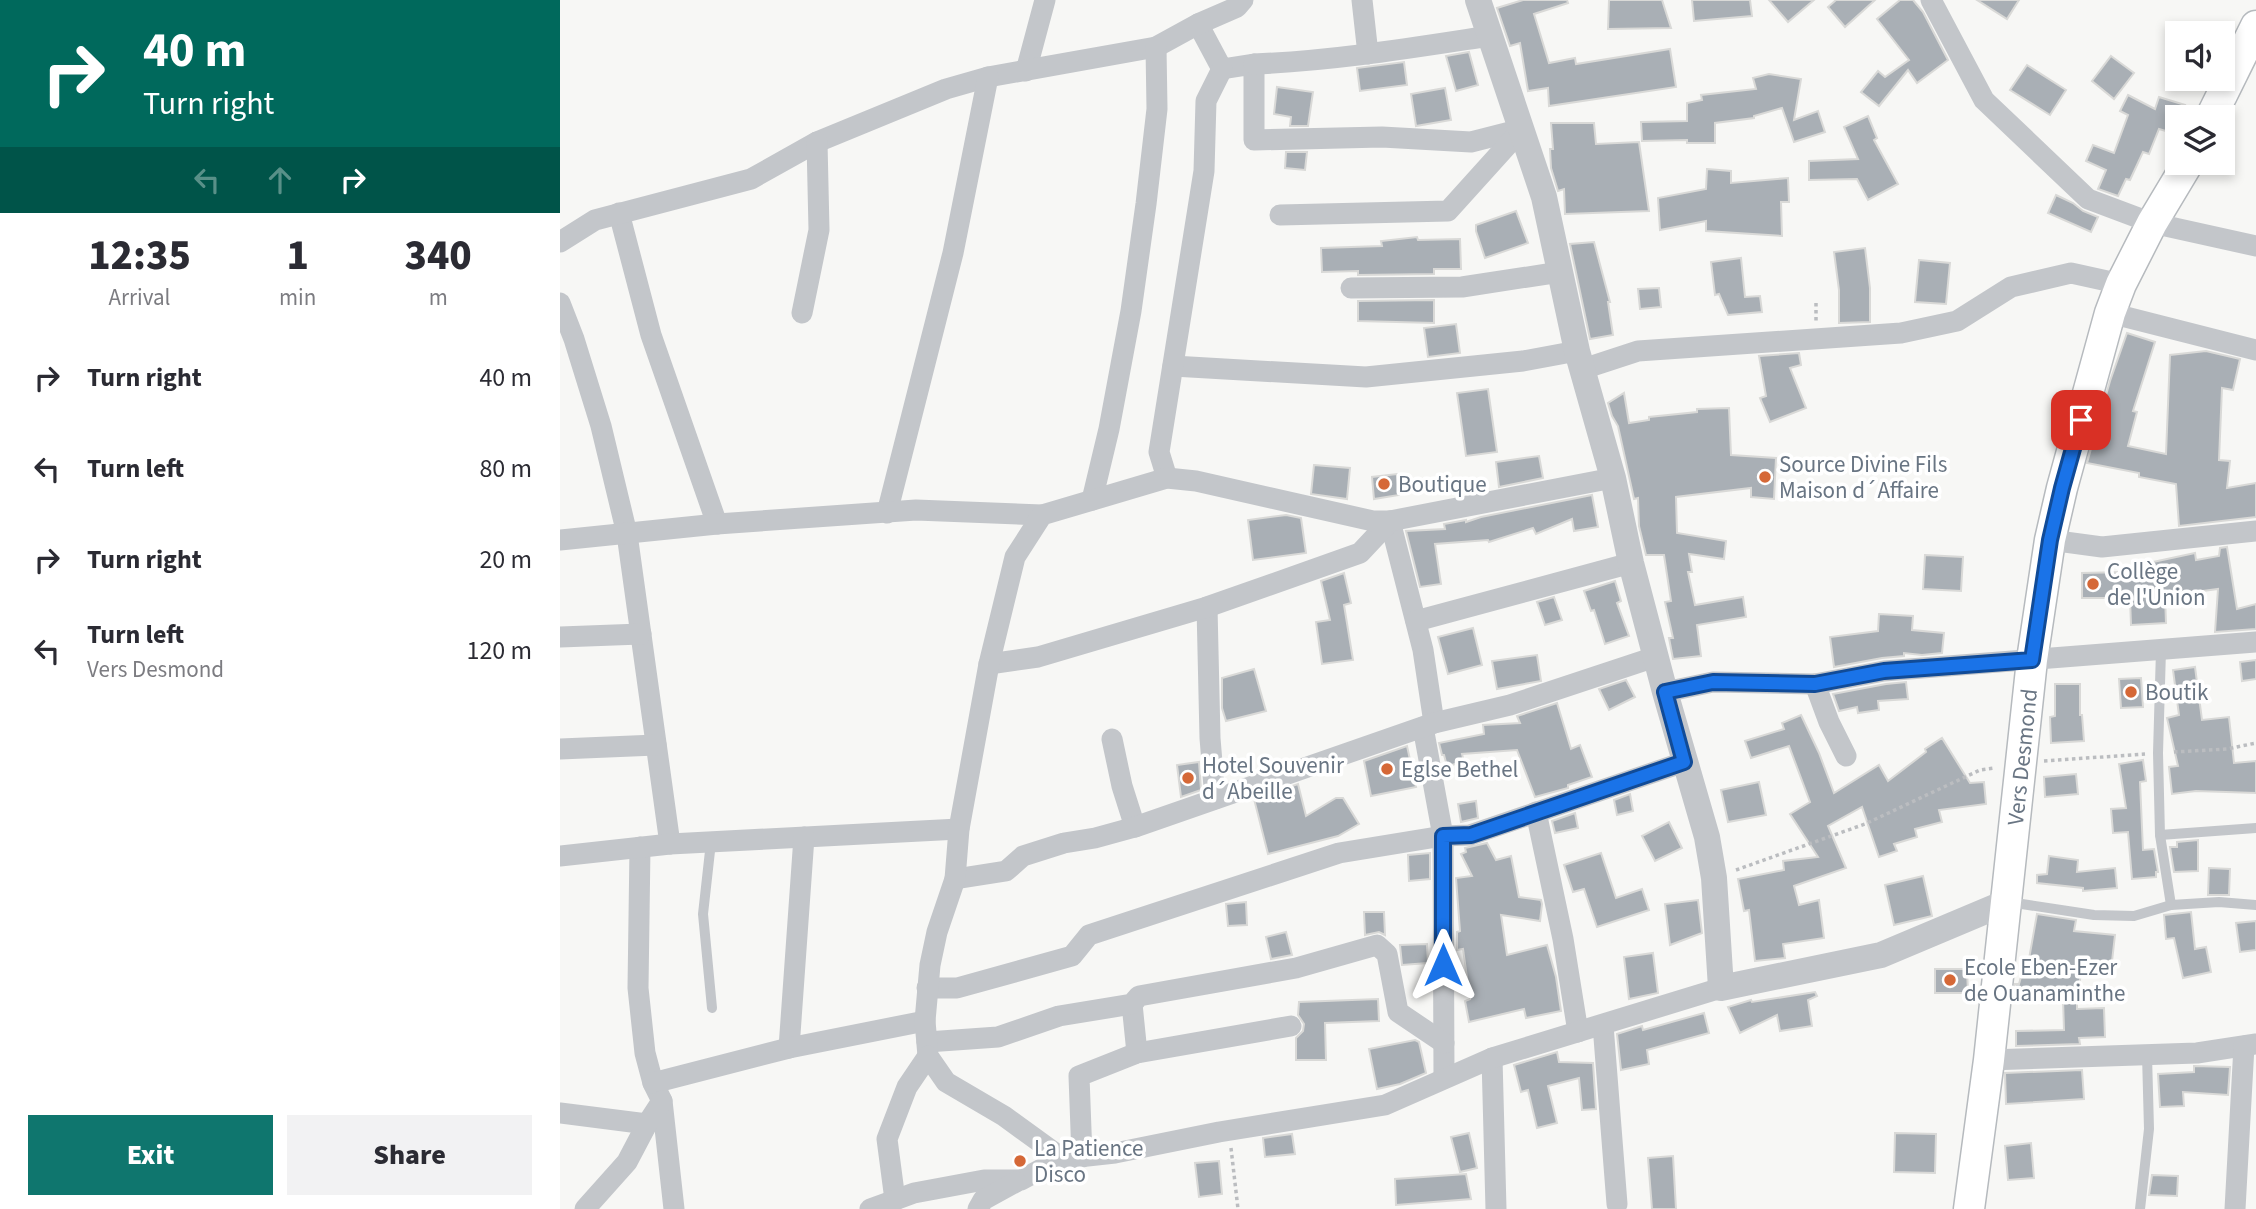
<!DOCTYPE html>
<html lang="en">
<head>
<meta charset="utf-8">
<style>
  body { margin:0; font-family:"Source Sans 3",sans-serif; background:#f2f2f3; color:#2b2b33; height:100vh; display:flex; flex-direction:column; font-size:26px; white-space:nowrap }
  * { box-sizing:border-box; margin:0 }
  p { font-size:23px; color:#7c7c81 }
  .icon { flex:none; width:38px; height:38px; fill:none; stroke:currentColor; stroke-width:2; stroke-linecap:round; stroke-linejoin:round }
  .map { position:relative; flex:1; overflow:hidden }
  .sheet { display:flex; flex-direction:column; background:#fff; width:560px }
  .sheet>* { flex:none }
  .top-card { background:#00695c; color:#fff; overflow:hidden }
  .buttons { position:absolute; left:1605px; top:21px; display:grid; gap:14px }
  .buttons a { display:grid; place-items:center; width:70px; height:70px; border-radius:0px; background:#fff; box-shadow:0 4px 10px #0003; font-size:35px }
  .pin { position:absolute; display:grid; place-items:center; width:60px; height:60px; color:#fff; margin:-30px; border-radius:14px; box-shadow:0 4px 10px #0006 }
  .me { position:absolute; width:77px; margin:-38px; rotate:0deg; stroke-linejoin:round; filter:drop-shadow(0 0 5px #0008) }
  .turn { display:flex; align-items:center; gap:24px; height:147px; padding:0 28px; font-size:32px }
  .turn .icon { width:91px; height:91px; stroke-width:2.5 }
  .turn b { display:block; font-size:49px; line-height:60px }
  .lanes { display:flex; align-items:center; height:66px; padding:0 28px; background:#0003; justify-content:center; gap:35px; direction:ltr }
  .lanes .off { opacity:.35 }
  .eta { display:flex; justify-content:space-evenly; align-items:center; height:119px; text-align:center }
  .eta b { font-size:42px; font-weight:800; line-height:49px }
  .action { display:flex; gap:14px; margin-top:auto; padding:14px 28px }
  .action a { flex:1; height:80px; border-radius:0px; background:#0f766e; color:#fff; font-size:28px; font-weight:800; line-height:80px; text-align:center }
  .action a+a { background:#f2f2f3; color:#2b2b33 }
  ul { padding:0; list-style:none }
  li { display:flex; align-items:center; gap:21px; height:91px; padding:0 28px }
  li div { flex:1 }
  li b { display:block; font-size:26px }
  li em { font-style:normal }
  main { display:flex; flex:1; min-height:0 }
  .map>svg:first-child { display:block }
</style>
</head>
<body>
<main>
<section class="sheet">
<div class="top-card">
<div class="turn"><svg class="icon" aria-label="right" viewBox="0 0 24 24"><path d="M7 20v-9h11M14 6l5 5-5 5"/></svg><div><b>40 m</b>Turn right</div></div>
<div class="lanes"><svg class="icon off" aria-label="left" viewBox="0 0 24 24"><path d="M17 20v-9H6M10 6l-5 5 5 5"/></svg><svg class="icon off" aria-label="ahead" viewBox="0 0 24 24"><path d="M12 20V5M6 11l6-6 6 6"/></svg><svg class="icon" aria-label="right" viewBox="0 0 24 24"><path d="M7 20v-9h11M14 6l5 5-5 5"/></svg></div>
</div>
<div class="eta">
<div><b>12:35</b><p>Arrival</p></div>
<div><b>1</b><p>min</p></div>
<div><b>340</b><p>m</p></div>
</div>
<ul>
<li><svg class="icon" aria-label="right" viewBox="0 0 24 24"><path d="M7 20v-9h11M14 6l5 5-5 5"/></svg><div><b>Turn right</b></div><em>40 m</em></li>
<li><svg class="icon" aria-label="left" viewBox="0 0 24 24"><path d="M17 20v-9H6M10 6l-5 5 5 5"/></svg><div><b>Turn left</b></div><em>80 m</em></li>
<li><svg class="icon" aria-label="right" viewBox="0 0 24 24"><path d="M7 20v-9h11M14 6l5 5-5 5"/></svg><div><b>Turn right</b></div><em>20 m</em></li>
<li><svg class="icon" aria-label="left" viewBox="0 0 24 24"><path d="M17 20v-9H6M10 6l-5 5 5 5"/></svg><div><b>Turn left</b><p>Vers Desmond</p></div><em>120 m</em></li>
</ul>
<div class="action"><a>Exit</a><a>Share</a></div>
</section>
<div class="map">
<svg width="1696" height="1209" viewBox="0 0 1696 1209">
  <rect width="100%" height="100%" fill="#f7f7f5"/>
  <g fill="#a9afb5" stroke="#d9d9d7" stroke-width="2">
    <path d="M963,0H1007L1008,3L974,14L989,63L1015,58L1016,64L1110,49L1116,87L989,106L988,88L968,91L960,43L950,46L937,8Z"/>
    <path d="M1049,0H1102L1111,28L1048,29Z"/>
    <path d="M1132,0H1190L1192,16L1134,21Z"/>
    <path d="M1209,0H1254L1228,22Z"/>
    <path d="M1276,0H1315L1285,27L1268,7Z"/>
    <path d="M1340,0H1353L1363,12L1388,60L1357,83L1348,70L1319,106L1301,92L1318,71L1325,77L1349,60L1317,19Z"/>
    <path d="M1417,0H1459L1447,19Z"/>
    <path d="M909,52L918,85L896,91L886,56Z"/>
    <path d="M1551,56L1574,73L1554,99L1532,81Z"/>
    <path d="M844,62L847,85L800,91L797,68Z"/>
    <path d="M1467,65L1506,90L1490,115L1450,90Z"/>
    <path d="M1209,74L1241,79L1234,120L1258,111L1265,132L1234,142L1222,108L1194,116V118L1155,123V143H1127V140L1082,141L1081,122L1127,121V103L1142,100L1141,95L1196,89L1193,78Z"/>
    <path d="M717,87L753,92L748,126H730L731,117L714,114Z"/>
    <path d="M885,88L891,120L856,126L851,94Z"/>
    <path d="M1568,95L1595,109L1599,97L1625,105L1621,117H1617L1616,134L1599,129L1589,154L1583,152L1570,180L1566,179L1558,196L1538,189L1546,170L1526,161L1533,145L1554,153L1568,115L1560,111Z"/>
    <path d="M1308,116L1317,138L1314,140L1338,184L1308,200L1297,179L1249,180V161L1298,159L1284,127Z"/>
    <path d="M991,123H1034L1036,144L1079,142L1089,211L1005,214L1004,189L998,191L991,168L990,149H993Z"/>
    <path d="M726,152H747L745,170L725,168Z"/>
    <path d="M1147,169L1171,171V183L1228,178L1229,202H1221L1222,236L1146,231V221L1100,230L1098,198L1146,189Z"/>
    <path d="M1496,195L1513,203L1523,211L1538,217L1531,232L1488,213Z"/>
    <path d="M956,211L968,243L925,258L916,231V225Z"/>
    <path d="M857,237L858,240L900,239L901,269H874V274L798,275V271L762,272L761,248L822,246L821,241Z"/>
    <path d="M1034,242L1050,302H1048L1053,335L1030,339L1010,244Z"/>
    <path d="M1305,248L1310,288V322L1279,323V290L1274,252Z"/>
    <path d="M1181,258L1185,297L1200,296L1202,312L1168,315L1159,294L1155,295L1151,262Z"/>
    <path d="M1359,260L1390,263L1386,304L1355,302Z"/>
    <path d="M1099,288L1101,307L1080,309L1078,289Z"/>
    <path d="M874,300V323L798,321V301Z"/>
    <path d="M896,324L900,353L868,357L864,328Z"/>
    <path d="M1567,333L1595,342L1573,411L1577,412L1568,446L1606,454L1610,355L1646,351L1680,359L1673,390L1662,388L1659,460L1670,461L1667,488L1696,483V517L1619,526L1616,484L1579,477V473L1527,463L1550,381Z"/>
    <path d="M1239,353L1241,365L1230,368L1246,408L1210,422L1200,398L1206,396L1199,356Z"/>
    <path d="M928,389L937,452L906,456L897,393Z"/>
    <path d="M1064,393L1069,423L1089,420V417L1137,412V409L1169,408L1171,455L1216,458L1214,499L1191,497V488L1116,497L1117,533L1166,541L1164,559L1129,554L1132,572H1128L1135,605L1183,597L1186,617L1137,625L1141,656L1113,659L1109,638H1113L1105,602L1111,601L1104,555H1086L1079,526L1078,498L1074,499L1058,426L1052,416L1048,403Z"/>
    <path d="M979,456L983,478L939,487L936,462Z"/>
    <path d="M754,465L790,468L787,499L751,494Z"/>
    <path d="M837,474L839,495L814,499L812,477Z"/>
    <path d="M1032,495L1038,527L1014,531L1012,519L976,534L973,528L929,542L928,540L875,544L881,584L860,587L846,531L885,529L884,524L906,520V522L921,517Z"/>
    <path d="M726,515L741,518L746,553L693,560L688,520Z"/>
    <path d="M1667,547L1677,609L1696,604V629L1655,632L1658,589L1605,596L1606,623L1571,625L1570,598H1522V573L1566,572L1565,568L1635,553L1636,560L1659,556L1660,548Z"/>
    <path d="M1365,555L1403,557L1401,591L1363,589Z"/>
    <path d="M784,573L791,603L784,605L793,660L762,664L756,622L770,620L761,581Z"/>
    <path d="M1055,581L1061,601L1057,603L1069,636L1045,644L1034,610L1031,611L1024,591Z"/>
    <path d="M994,597L1002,620L985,625L977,602Z"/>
    <path d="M1319,614L1353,616L1352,630L1384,633L1382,653L1362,655L1344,653V656L1322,658L1274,667L1270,637L1318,631Z"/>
    <path d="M913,628L922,665L888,674L878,637Z"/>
    <path d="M977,655L981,681L937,689L932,661Z"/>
    <path d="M1696,660V679L1682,681L1680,662Z"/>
    <path d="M1635,667L1642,720L1669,717L1674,763L1696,761V793L1636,791L1612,794L1609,767L1618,766L1607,718L1619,715L1613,670Z"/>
    <path d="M694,669L706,711L666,721L662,708V678Z"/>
    <path d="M1581,678L1583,707L1561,708L1559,679Z"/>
    <path d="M1066,680L1075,697L1049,710L1039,689Z"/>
    <path d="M1346,682L1348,699L1318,701L1319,710L1298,713L1297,707L1279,711L1273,694L1326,684Z"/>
    <path d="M1495,684H1520V715H1522L1524,741L1491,743L1490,717L1495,716Z"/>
    <path d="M997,703L1011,749L1020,745L1032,777L1008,785V788L975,797L957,750L902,754L904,762L887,766L884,755H882L879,743L924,734L923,725L960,723L957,716Z"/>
    <path d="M1241,715L1259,753L1274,793L1319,765L1328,781L1366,752L1365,749L1382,738L1410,783L1424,782L1426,804L1379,810L1382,822L1355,829L1357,837L1334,844L1337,851L1319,857L1302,807L1268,826L1286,868L1234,886L1239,905L1259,900L1264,938L1223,944L1225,958L1195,961L1189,910L1184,911L1178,879L1224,870L1223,861L1258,857L1230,814L1250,802L1229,746L1191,758L1185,741L1224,729L1222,723Z"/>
    <path d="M847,746L856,787L811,796L804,761Z"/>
    <path d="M1583,760L1586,781L1580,782L1583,850L1594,849L1598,872H1596V877L1572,879L1568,832L1553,833L1551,809L1566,808L1559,764Z"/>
    <path d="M639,762L641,790L621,797L617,765Z"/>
    <path d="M1516,774L1518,794L1485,797L1484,777Z"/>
    <path d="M1199,782L1206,815L1168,822L1161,790Z"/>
    <path d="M738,784L746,816L776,798H783L799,824L778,836L708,854L694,799Z"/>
    <path d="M1070,794L1073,811L1057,815L1054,800Z"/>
    <path d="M916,801L918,818L901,822L898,804Z"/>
    <path d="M1015,813L1018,828L995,833L992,821Z"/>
    <path d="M1109,822L1122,848L1095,861L1082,836Z"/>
    <path d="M1638,840V871L1614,872L1610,847H1617V842Z"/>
    <path d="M927,843L936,860L951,856L959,897L981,900L982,904L980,921L941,915L947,955L987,945L996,977L1001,1011L966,1018L964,1009L909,1022L905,1001L910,999L903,949L897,950V932L900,931L896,878L912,876L901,854L906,852L905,848Z"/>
    <path d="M870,853V879L849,881L848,855Z"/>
    <path d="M1041,853L1056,898L1082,889L1089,910L1037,927L1024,889L1013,892L1004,865Z"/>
    <path d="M1489,856L1518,860L1517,872L1555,868L1557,888L1523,891V888L1477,883V875L1487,874Z"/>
    <path d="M1649,868L1670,869L1669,895H1648Z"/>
    <path d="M1363,876L1372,916L1334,925L1325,885Z"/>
    <path d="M1138,900L1142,933L1110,945L1105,904Z"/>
    <path d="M686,902L687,925L668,926L666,904Z"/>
    <path d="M804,912H824L825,935L819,932L805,935Z"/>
    <path d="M1631,912L1635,949L1646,947L1651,972L1623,978L1614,938L1606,939L1604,915Z"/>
    <path d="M1477,914L1516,920L1514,931L1555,935L1551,970L1522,967L1517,999V1009L1544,1008L1545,1037L1519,1038L1520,1044L1456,1046V1031L1504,1030L1503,999L1456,1001L1455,984H1459L1466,959H1469Z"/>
    <path d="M1696,921V950L1680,952L1676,923Z"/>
    <path d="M726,932L732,955L711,959L706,937Z"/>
    <path d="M867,944L868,963L842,965L840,945Z"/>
    <path d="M1093,953L1098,993L1069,999L1064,957Z"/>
    <path d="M1375,969H1407L1408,993H1375Z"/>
    <path d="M1255,992L1257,996L1248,1000L1252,1026L1220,1031L1217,1015L1180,1033L1168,1007L1191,1000L1192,1002Z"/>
    <path d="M818,999L819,1021L765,1023L766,1060H736V1038L743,1031L744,1024L738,1015L739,1002Z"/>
    <path d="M1144,1013L1149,1033L1087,1050L1089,1064L1061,1070L1057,1034L1082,1026L1083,1030Z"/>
    <path d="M855,1040L859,1042L866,1073L840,1084L817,1089L809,1049Z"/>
    <path d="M997,1052L999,1062L1033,1063L1036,1109L1022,1110L1019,1078L988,1086L997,1123L977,1128L968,1090L961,1092L954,1065Z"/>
    <path d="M1634,1066L1670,1067L1668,1095L1623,1092L1624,1106L1600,1107L1598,1074L1634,1072Z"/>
    <path d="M1522,1070L1524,1099L1446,1104L1445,1073Z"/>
    <path d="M909,1133L917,1168L900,1172L891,1137Z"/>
    <path d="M1335,1133L1376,1134L1375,1173L1334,1172Z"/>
    <path d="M732,1134L735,1154L705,1157L703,1138Z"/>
    <path d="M1471,1143L1474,1178L1448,1180L1445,1146Z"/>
    <path d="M1113,1156L1116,1209H1092L1088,1158Z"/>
    <path d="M659,1161L662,1194L639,1197L635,1163Z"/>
    <path d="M906,1174L911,1199L836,1205L835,1179Z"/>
    <path d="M1592,1175L1618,1176L1617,1196L1589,1195Z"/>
  </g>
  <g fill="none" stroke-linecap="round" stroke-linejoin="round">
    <defs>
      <g id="secondary">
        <path d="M1651,117L1696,26"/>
        <path d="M1409,1209L1429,1060L1472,660L1490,540L1502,488L1550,313L1561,284L1592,223L1628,163"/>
      </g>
    </defs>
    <use href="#secondary" stroke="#b6babe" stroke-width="33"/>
    <g stroke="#bbbdc0" stroke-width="3.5" stroke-dasharray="3.5 3.5" stroke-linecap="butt">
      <path d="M1256,303V321"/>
      <path d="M1614,752L1667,749L1696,743"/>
      <path d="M1484,761L1585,754"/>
      <path d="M1176,870L1305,824L1420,770L1435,768"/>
      <path d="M671,1148L678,1209"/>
    </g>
    <g stroke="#c3c6ca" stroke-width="10">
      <path d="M1600,835L1696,828"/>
      <path d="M151,842L143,914L152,1008"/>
      <path d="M1449,902L1534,915L1574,916L1611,905L1600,835L1598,753L1601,650"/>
      <path d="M1611,905L1659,902L1696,905"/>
      <path d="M1580,1209L1589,1129L1587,1055"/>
    </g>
    <g stroke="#c3c6ca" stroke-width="21">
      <path d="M802,0L808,54"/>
      <path d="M1371,0L1424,100L1528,199L1592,223L1696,246"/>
      <path d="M638,24L662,69L694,64V140L822,137L911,142L962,129"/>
      <path d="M694,64C773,61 851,48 930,36"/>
      <path d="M466,71L485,0"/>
      <path d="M59,213L91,335L157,524"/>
      <path d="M720,215L888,211L962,129"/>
      <path d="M0,242L35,220L191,179L257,142L386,89L428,77L596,47L638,24L677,7L683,0"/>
      <path d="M791,288L902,287L1000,272"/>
      <path d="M0,303L14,339L41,426L67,534L110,844"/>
      <path d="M242,313L259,230L257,142"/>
      <path d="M1550,313L1696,350"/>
      <path d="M613,366L806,377L963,361L1017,351"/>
      <path d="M1023,369L1078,351L1341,333L1397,321L1451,287L1511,273L1561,284"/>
      <path d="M607,478L599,452L644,171L646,101L662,69"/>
      <path d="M532,500L549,429L571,311L586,204L597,109L596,47"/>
      <path d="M327,513L393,253L428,77"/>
      <path d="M830,521L863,650L874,723"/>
      <path d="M0,540L157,524L356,510L482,515"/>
      <path d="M1490,540L1542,547L1696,531"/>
      <path d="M647,607L650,738L655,799"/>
      <path d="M856,621L1071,563"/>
      <path d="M0,637L81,634"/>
      <path d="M429,664L478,657L647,607L800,553L830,521"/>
      <path d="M1105,692L1153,682L1255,684"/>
      <path d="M863,727L883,836L884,1077"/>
      <path d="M552,739L562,786L575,827"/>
      <path d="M0,749L96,745"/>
      <path d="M1286,756L1269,722L1255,684L1324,671L1696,642"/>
      <path d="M976,812L1003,939L1018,1032"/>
      <path d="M80,847L78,988L85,1053L93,1083L102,1101L114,1209"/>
      <path d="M0,856L110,844L399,829"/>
      <path d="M395,879L446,871L463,856L504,843L535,838L575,827L874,723L950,705L1095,657"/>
      <path d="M367,988H397L512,956L529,935L779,853L883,836L910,835L1124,762"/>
      <path d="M572,1004L577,1053"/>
      <path d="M1043,1025L1057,1204"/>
      <path d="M367,1042L438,1037L499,1016L572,1004L579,996L736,968L817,945L827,954L838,1012L884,1043"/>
      <path d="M229,1048L244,837"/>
      <path d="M932,1058L936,1209"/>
      <path d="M1429,1060L1637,1053L1696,1044"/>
      <path d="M93,1083L229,1048L365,1021"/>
      <path d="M0,1113L87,1124"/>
      <path d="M522,1157L519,1076L577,1053L731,1026"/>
      <path d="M500,1159L495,1153L444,1116L386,1082L368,1056L365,1021L370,965L377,932L395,879L399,829L429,664L455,557L482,515L607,478L636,481L813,521H830L1053,478"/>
      <path d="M335,1200L327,1139L347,1087L368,1056"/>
      <path d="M25,1209L67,1162L87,1124L102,1101"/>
      <path d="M310,1209L354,1193L424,1180H461L500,1159L555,1153L659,1132L825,1105L932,1058L1161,988"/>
      <path d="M418,1209L423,1200L456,1182"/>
      <path d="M1675,1209L1684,1046"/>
    </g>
    <path stroke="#c3c6ca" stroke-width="26" d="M918,0L984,197L1017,351L1053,478L1071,563L1105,692L1147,837L1154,878L1161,988L1321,955L1447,902"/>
    <use href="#secondary" stroke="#fff" stroke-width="30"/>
  </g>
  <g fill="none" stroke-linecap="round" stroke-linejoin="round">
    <defs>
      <path id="route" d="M883,965V836L911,835L1124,762L1105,692L1153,682L1255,684L1324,671L1472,660L1490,540L1502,488L1521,420"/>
    </defs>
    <use href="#route" stroke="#114b97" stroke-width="18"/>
    <use href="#route" stroke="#1a73e8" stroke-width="12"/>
  </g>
  <g fill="#d56837" stroke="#fff" stroke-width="2.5">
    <circle cx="1205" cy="477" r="7"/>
    <circle cx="824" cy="484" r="7"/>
    <circle cx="1533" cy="584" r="7"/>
    <circle cx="1571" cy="692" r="7"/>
    <circle cx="827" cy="769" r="7"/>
    <circle cx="628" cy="778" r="7"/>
    <circle cx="1390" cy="980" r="7"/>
    <circle cx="460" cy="1161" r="7"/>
  </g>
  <g text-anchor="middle" stroke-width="7" stroke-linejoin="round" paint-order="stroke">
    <g font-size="23" fill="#697583" stroke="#fff" text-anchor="start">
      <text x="1219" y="472">Source Divine Fils<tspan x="1219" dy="26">Maison d´Affaire</tspan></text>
      <text x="838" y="492">Boutique</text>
      <text x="1547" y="579">Collège<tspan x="1547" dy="26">de l'Union</tspan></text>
      <text x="1585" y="700">Boutik</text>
      <text x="642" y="773">Hotel Souvenir<tspan x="642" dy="26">d´Abeille</tspan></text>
      <text x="841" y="777">Eglse Bethel</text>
      <text x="1404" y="975">Ecole Eben-Ezer<tspan x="1404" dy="26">de Ouanaminthe</tspan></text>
      <text x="474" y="1156">La Patience<tspan x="474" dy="26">Disco</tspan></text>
    </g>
    <g font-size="23" fill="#697583" stroke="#fff">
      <text transform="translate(1462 757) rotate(-84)" y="8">Vers Desmond</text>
    </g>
  </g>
</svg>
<div class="buttons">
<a><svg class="icon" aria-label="sound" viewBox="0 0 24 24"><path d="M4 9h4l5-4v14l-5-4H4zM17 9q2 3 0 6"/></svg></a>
<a><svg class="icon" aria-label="layers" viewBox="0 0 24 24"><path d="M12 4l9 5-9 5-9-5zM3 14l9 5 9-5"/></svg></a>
</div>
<div class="pin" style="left:1521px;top:420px;background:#d93025"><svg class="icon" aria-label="arrive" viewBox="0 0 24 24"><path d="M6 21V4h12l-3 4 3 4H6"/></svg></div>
<svg class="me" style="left:883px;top:965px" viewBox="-20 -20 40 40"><path d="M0-17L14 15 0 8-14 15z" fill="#1a73e8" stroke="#fff" stroke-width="4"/></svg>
</div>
</main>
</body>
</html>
